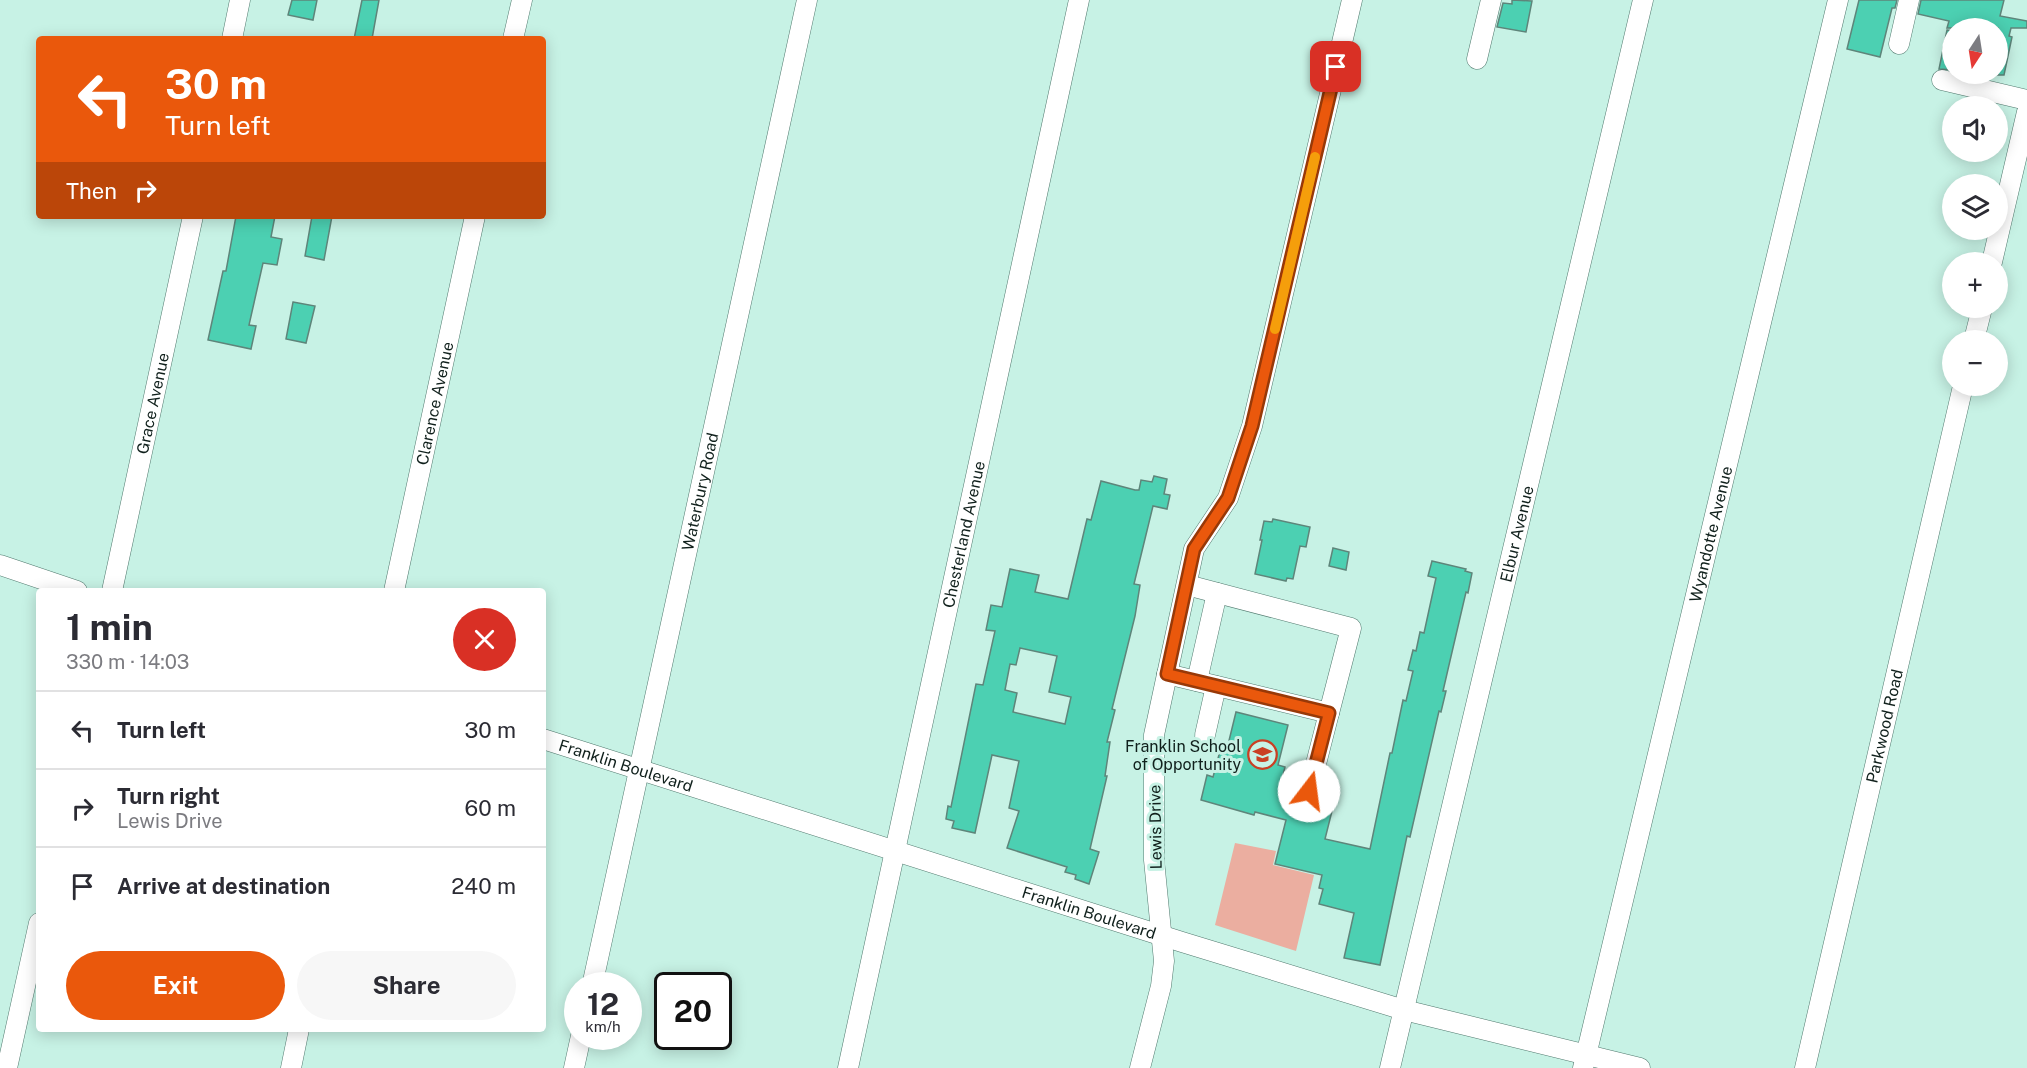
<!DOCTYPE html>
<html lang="en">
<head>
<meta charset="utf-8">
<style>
  body { margin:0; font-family:"Public Sans",sans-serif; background:#f7f7f7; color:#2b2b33; height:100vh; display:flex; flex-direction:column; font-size:22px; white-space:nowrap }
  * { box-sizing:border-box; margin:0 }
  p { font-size:20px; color:#7c7c81 }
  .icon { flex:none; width:33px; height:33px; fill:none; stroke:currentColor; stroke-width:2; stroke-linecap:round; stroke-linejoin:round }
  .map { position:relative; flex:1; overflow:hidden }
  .side { position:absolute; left:36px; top:588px; width:510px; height:444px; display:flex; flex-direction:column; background:#fff; border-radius:6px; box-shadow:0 3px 15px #0003 }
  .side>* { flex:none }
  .hud { position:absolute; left:36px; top:36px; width:510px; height:183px; border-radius:6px; box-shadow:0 3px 15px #0003; background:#ea580c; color:#fff; overflow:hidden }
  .needle { width:39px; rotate:192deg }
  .controls { position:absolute; left:1942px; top:18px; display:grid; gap:12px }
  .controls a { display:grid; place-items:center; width:66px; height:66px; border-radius:50%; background:#fff; box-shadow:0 3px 15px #0003; font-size:30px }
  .speed { position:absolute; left:564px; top:972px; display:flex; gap:12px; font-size:30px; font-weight:700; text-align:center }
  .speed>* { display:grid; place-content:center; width:78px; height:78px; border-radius:50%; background:#fff; box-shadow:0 3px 15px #0003; line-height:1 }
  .speed small { font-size:15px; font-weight:400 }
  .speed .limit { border:3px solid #111; border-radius:9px; background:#fff; color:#111 }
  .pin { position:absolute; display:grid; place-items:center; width:51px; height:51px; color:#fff; margin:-26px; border-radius:12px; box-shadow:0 3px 9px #0006 }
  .me { position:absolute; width:66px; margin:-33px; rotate:15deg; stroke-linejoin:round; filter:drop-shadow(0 0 4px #0008) }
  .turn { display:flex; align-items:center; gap:21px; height:126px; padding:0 30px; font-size:27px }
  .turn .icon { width:78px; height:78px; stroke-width:2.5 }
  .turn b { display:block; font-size:42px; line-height:51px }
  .then { display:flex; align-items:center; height:57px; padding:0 30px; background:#0003; gap:12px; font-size:22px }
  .round { display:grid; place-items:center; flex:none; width:63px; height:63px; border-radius:32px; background:#f7f7f7 }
  .overview { display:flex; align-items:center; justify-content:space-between; height:102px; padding:0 30px }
  h1 { font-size:36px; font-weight:700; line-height:45px }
  .primary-button { display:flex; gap:12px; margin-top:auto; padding:12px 30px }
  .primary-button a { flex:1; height:69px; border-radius:36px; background:#ea580c; color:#fff; font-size:24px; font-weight:700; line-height:69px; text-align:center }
  .primary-button a+a { background:#f7f7f7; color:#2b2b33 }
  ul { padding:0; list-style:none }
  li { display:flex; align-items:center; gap:18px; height:78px; padding:0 30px; border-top:2px solid #e1e1e2 }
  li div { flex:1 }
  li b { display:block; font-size:22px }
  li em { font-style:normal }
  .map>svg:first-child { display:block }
</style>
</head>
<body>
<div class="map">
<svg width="2027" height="1068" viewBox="0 0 2027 1068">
  <rect width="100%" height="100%" fill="#c7f2e5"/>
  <path fill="#ebaea0" d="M1235,843L1276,851L1273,865L1314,875L1296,951L1215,925Z"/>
  <g fill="#4cd0b2" stroke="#5e857a" stroke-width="1.5" fill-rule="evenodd">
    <path d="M292,0H317L313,20L288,15Z"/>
    <path d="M362,0H379L372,39H354Z"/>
    <path d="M1512,0L1532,1L1526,32L1497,27L1503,3L1512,4Z"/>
    <path d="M1859,0H1897L1895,8H1892L1880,57L1847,49Z"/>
    <path d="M1921,0H2004L2000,16L2027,21V28H2011L2009,36L2012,37L2004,75H1998V28H1947L1949,21L1918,14Z"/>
    <path d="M1947,30L1953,31V70L1939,69Z"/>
    <path d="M236,216H275L271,237L282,239L277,265L263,263L249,325L256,326L251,349L208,340L223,271H226Z"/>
    <path d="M312,216H332L324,260L305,256Z"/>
    <path d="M293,302L315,306L306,343L286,339Z"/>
    <path d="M1154,476L1167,479L1164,494L1170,495L1167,509L1153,506L1134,584L1140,585L1135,616L1112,709L1115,710L1107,742H1110L1105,776H1107L1090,849L1099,852L1089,884L1075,879L1076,875L1065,872L1067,867L1007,848L1019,811L1009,808L1019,761L992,755L975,833L952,828L954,821L946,819L948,806L951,807L976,684L983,685L995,631L986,630L991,605L1002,607L1010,569L1039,575L1035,592L1068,599L1087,519L1091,520L1101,481L1135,490H1139L1141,480L1152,482ZM1020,648L1057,656L1049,692L1071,697L1065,724L1013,712L1017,693L1005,690L1010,664L1016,665Z"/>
    <path d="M1273,519L1310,527L1306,547L1300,546L1293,579L1287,578L1286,581L1255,574L1262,540H1260L1264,521L1272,522Z"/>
    <path d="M1333,548L1349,552L1346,570L1329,566Z"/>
    <path d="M1432,561L1466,569L1465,571L1472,573L1468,593L1466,592L1449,665L1443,691H1446L1441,712L1439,711L1410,837L1407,836L1380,965L1344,958L1354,913L1319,904L1323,889L1319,888L1322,875L1275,864L1286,820L1255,812L1254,815L1201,800L1207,775L1213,777L1220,751L1226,753L1236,712L1288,725L1278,765L1285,767L1279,792L1305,802H1313L1333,807L1325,839L1370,849L1390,753H1392L1403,700L1406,701L1413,671L1408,670L1413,650L1416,651L1420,632L1424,633L1434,587L1436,578L1428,576Z"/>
  </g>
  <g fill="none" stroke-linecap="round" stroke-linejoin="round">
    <defs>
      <g id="minor">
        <path d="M232,39L240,0"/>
        <path d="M513,39L522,0"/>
        <path d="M1899,44L1909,0"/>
        <path d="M1477,59L1491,0"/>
        <path d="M1942,80L2027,100"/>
        <path d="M1992,262L2027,112"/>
        <path d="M1974,340L1982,308"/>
        <path d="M0,565L77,591"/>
        <path id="s1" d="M112,591L193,216"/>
        <path id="s2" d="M394,591L475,216"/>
        <path d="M1167,674L1329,713L1351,628L1187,585"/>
        <path d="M1197,681L1217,593"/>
        <path d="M1205,735L1216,686"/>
        <path id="s3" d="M543,739L1182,942L1404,1010L1640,1068"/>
        <path d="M1309,791L1329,713"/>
        <path id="s4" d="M592,986L807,0"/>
        <path d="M7,1068L39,923"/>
        <path d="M291,1068L299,1029"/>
        <path d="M574,1068L581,1036"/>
        <path id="s5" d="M848,1068L1079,0"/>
        <path d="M1140,1068L1161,986L1164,961L1154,860V735L1194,549L1228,498L1252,426L1352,0"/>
        <path id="s6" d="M1390,1068L1643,0"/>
        <path id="s7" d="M1583,1068L1838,0"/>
        <path id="s8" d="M1805,1068L1963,386"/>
      </g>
    </defs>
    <use href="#minor" stroke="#51796e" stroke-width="21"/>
    <use href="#minor" stroke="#fff" stroke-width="20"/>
  </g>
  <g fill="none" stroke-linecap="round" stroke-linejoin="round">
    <defs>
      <path id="route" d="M1309,791L1329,713L1167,674L1194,549L1228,498L1252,426L1336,67"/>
    </defs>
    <use href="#route" stroke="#983908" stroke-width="15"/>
    <use href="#route" stroke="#ea580c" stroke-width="10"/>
    <path stroke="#f59e0b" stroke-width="10" d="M1275,329L1315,157"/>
  </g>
  <defs>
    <symbol id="school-ring" viewBox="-11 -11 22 22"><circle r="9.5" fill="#c7f2e5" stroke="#ca3f23" stroke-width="1.5"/><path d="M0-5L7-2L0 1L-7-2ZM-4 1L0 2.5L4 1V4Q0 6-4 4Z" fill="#ca3f23"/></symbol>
  </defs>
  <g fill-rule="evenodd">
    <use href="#school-ring" x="1246" y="738" width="33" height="33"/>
  </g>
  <g text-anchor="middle" stroke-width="6" stroke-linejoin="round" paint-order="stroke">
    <g font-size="16" fill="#10201c" stroke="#c7f2e5">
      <text dy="6" stroke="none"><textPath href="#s1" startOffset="192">Grace Avenue</textPath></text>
      <text dy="6" stroke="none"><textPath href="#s2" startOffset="192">Clarence Avenue</textPath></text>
      <text dy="6" stroke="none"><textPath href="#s4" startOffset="506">Waterbury Road</textPath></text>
      <text dy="6" stroke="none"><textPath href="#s5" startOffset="546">Chesterland Avenue</textPath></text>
      <text dy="6" stroke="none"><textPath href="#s6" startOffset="549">Elbur Avenue</textPath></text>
      <text dy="6" stroke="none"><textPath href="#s7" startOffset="549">Wyandotte Avenue</textPath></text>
      <text dy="6" stroke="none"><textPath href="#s8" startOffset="351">Parkwood Road</textPath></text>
      <text dy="6" stroke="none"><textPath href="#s3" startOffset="87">Franklin Boulevard</textPath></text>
      <text transform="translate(1155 827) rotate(-91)" y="6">Lewis Drive</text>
      <text dy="6" stroke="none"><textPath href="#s3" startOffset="573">Franklin Boulevard</textPath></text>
    </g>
    <g font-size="16" fill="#10201c" stroke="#c7f2e5" text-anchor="end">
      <text x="1241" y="752">Franklin School<tspan x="1241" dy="18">of Opportunity</tspan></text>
    </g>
  </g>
</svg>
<div class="controls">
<a><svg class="needle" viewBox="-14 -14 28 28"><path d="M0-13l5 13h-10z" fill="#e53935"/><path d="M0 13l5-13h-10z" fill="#7c7c81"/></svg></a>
<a><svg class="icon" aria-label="sound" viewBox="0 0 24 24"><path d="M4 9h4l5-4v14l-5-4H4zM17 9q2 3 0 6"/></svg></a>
<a><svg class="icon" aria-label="layers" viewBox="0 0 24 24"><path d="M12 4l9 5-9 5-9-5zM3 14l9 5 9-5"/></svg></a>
<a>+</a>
<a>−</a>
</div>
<div class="speed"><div>12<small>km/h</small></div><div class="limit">20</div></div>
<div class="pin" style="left:1336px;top:67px;background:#d93025"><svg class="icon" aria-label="arrive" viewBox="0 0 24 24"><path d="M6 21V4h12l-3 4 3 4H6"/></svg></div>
<svg class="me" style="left:1309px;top:791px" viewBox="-20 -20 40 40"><circle r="19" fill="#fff"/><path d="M0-13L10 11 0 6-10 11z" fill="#ea580c"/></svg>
<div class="hud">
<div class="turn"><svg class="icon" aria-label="left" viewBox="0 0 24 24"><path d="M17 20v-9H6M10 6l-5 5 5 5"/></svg><div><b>30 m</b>Turn left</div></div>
<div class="then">Then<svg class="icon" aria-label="right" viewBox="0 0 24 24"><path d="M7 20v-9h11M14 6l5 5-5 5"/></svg></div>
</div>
<section class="side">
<div class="overview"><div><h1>1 min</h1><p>330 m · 14:03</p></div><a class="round" style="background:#d93025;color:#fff"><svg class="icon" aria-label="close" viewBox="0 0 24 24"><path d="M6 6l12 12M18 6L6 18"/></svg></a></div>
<ul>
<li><svg class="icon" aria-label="left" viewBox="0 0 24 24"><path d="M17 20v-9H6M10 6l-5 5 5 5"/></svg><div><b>Turn left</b></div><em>30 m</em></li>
<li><svg class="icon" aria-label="right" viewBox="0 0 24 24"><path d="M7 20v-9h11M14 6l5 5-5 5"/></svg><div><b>Turn right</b><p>Lewis Drive</p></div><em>60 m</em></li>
<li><svg class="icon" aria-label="arrive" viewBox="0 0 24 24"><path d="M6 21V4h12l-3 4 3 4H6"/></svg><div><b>Arrive at destination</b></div><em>240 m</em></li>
</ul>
<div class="primary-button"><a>Exit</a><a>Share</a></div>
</section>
</div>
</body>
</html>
